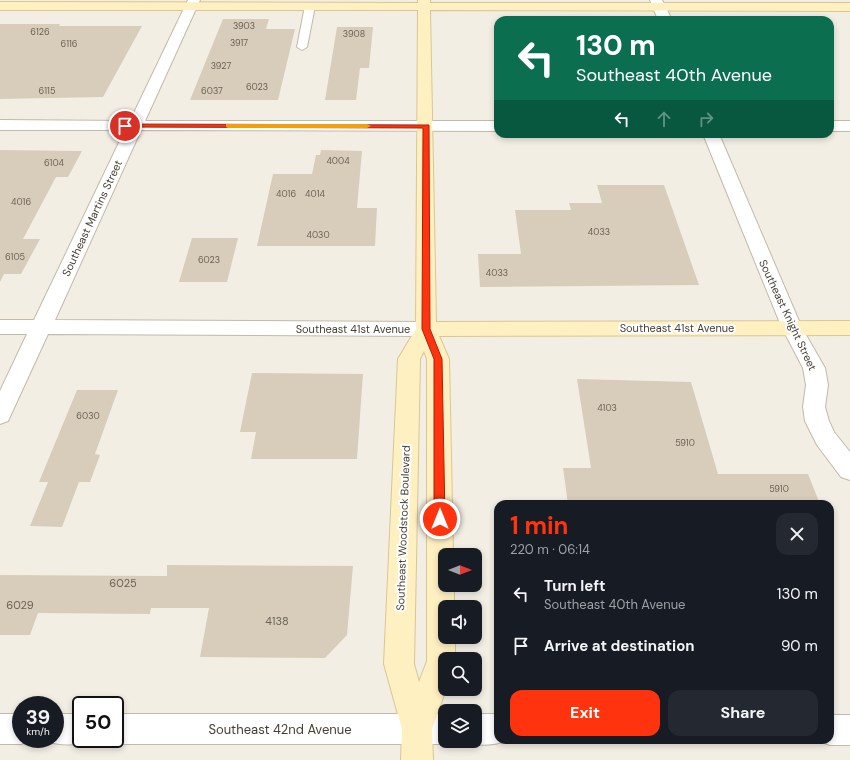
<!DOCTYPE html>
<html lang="en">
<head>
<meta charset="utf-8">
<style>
  body { margin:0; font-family:"DM Sans",sans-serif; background:#242831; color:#f1f3f6; height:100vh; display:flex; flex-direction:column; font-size:15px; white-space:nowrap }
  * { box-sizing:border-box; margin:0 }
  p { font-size:13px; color:#9ea1a6 }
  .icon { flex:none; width:22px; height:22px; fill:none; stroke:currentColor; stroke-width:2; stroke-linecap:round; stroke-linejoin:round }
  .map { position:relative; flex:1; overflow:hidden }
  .panel { position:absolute; left:494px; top:500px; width:340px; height:244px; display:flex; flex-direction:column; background:#171b24; border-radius:12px; box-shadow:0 2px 6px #0003 }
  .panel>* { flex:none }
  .guide { position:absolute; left:494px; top:16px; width:340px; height:122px; border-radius:12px; box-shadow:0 2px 6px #0003; background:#0b6e4f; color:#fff; overflow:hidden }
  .needle { width:26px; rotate:90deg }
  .fabs { position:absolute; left:438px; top:548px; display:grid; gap:8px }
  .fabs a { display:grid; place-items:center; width:44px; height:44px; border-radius:8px; background:#171b24; box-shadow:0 2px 6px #0003; font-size:20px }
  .speed { position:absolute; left:12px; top:696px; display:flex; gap:8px; font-size:20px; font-weight:700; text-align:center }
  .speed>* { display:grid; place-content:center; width:52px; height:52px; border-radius:50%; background:#171b24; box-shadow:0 2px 6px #0003; line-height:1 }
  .speed small { font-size:10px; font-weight:400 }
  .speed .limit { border:2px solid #111; border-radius:6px; background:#fff; color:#111 }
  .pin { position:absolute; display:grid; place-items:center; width:34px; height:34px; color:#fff; margin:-17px; border:2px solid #fff; border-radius:50%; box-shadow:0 1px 4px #0007 }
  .me { position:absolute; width:44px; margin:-22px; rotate:0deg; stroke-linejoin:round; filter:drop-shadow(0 0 3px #0008) }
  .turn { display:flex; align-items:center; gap:14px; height:84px; padding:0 16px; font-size:18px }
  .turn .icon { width:52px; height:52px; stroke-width:2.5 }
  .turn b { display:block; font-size:28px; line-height:34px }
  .lanes { display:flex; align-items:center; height:38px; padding:0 16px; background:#0003; justify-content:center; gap:20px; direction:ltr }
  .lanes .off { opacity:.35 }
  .round { display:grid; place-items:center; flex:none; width:42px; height:42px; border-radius:12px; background:#242831 }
  .overview { display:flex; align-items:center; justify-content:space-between; height:68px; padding:0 16px }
  h1 { font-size:24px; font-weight:700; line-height:30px; color:#ff340f }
  .primary-button { display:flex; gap:8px; margin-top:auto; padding:8px 16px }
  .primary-button a { flex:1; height:46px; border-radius:12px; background:#ff340f; color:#fff; font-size:16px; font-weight:700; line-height:46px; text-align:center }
  .primary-button a+a { background:#242831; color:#f1f3f6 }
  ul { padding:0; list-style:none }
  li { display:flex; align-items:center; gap:12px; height:52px; padding:0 16px }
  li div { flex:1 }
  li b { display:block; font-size:15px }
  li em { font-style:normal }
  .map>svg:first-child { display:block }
</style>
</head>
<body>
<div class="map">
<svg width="850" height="760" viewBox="0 0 850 760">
  <rect width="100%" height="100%" fill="#f3eee4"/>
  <g fill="#d8cdbb">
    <path d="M223,19H269L266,29H295L278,100H190Z"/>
    <path d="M0,24H60L59,26H142L103,97L0,99Z"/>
    <path d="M337,27H373L369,68H360L356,100H325Z"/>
    <path d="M0,150L82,151L68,177H56L23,239H40L21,274H4L0,282Z"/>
    <path d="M321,150L362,151L357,208H377L375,246H257L273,174H312L316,155H320Z"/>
    <path d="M597,185H664L699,285L480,287L478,254H521L515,210H571L569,203H602Z"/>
    <path d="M192,238H238L227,282H179Z"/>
    <path d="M252,373L363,374L357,459H251L256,432H240Z"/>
    <path d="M577,379L691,382L718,474H808L820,504H568L563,468H591Z"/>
    <path d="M77,390H118L95,454L100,455L90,482H79L62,527L30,526L48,482H39Z"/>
    <path d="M167,565L353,566L347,635L325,658L200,657L209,608H151L150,614L38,613L30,635H0V575L167,576Z"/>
  </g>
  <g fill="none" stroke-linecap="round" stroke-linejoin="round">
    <defs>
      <path id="lane" d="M310,3L315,6L307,47L302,50L297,47L305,6Z"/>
      <g id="street">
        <path d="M188,0H200L145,121H498V131L141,130L55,320L426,322L433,324L436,329L433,334L426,336L48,334L8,421L0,424V391L27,334H0V320H34L125,130H0V120L130,121Z"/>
        <path d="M650,0H662L672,20H658Z"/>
        <rect x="830" y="121" width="20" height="10"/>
        <path d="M703,134H719L802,328L825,368L828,385L825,407L829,421L834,432L850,452V480L841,477L817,445L805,421L803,407L806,385L803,368L782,328Z"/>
        <path d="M0,714H21V739L32,740L21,744H0Z"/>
        <path d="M55,714H81V739L92,740C76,746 60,746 44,740L55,739Z"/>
        <path d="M115,714H445V741H453L445,744H115L104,739H115Z"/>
        <path d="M475,714H498V740H508C495,745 480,747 467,741H475Z"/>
        <path d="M830,715H850V745H830L819,741L830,740Z"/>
      </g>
      <path id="secondary" d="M418,0H430V3H850V11L430,10L436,322L850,321V335L439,336L449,359L453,555H445V585H454V607H445V637H455V659H445L446,689L432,729L433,760H401L402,729L384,664L398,359L416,329L418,10H0V2L418,3ZM424,351L427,359V661L419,682L414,664L420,359Z"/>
    </defs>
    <use href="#lane" stroke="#c2b9a9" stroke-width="2"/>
    <use href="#street" stroke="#c2b9a9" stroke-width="2"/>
    <use href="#secondary" stroke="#d9c692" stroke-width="2"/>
    <use href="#lane" fill="#fff" fill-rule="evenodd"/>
    <use href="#street" fill="#fff" fill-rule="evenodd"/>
    <use href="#secondary" fill="#fff0c2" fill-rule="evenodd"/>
  </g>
  <path fill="#ff340f" stroke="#a6220a" d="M125,124L429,125L430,329L442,359L445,519L443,522H436L434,519V359L422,329L423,128L123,127L122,126Z"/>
  <path fill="#f59e0b" d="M226,124H367L371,126L367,128H228L226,127Z"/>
  <g text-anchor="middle" stroke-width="4" stroke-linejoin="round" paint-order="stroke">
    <g font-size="9" fill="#6a6255">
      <text x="244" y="29">3903</text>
      <text x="40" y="35">6126</text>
      <text x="354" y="37">3908</text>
      <text x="239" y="46">3917</text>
      <text x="69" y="47">6116</text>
      <text x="221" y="69">3927</text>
      <text x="257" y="90">6023</text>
      <text x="47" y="94">6115</text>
      <text x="212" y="94">6037</text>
      <text x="338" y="164">4004</text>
      <text x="54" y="166">6104</text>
      <text x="286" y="197">4016</text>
      <text x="315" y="197">4014</text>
      <text x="21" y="205">4016</text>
      <text x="599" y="235">4033</text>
      <text x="318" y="238">4030</text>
      <text x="15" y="260">6105</text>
      <text x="209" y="263">6023</text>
      <text x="497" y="276">4033</text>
      <text x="607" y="411">4103</text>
      <text x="88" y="419">6030</text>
      <text x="685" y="446">5910</text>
      <text x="779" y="492">5910</text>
    </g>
    <g font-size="11" fill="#453e33" stroke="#fff">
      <text transform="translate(92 218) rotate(-65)" y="4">Southeast Martins Street</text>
      <text transform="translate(788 315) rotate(65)" y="4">Southeast Knight Street</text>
      <text x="677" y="332">Southeast 41st Avenue</text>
      <text x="353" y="333">Southeast 41st Avenue</text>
      <text transform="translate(403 528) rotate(-88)" y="4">Southeast Woodstock Boulevard</text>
    </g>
    <g font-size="11" fill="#6a6255">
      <text x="123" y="587">6025</text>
      <text x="20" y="609">6029</text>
      <text x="277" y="625">4138</text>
    </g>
    <g font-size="13" fill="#453e33" stroke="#fff">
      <text x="280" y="734">Southeast 42nd Avenue</text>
    </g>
  </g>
</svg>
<div class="fabs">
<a><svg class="needle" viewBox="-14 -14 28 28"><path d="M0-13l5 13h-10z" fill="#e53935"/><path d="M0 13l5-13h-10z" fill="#9ea1a6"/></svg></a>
<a><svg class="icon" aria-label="sound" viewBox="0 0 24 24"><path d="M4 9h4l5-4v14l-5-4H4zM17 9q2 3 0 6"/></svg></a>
<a><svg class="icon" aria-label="search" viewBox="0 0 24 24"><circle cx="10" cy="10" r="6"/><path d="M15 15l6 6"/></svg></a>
<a><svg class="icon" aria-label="layers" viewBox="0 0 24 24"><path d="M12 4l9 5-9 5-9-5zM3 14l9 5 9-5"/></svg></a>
</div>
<div class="speed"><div>39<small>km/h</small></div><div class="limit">50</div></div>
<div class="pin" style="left:125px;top:126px;background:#d93025"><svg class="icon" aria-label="arrive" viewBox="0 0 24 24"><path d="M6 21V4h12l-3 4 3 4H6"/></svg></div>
<svg class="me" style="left:440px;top:519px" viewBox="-20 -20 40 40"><circle r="17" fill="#ff340f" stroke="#fff" stroke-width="3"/><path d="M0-11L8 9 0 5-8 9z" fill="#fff"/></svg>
<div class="guide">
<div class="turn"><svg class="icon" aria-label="left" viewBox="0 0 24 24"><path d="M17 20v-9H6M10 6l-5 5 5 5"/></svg><div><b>130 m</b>Southeast 40th Avenue</div></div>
<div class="lanes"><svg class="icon" aria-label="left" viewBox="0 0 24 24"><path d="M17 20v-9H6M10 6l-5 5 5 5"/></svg><svg class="icon off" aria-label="ahead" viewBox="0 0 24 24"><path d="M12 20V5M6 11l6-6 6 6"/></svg><svg class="icon off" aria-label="right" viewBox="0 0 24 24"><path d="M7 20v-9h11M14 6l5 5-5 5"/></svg></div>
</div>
<section class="panel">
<div class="overview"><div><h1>1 min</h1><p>220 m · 06:14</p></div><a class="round"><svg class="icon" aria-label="close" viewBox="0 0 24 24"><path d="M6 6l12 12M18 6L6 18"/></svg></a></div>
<ul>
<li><svg class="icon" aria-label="left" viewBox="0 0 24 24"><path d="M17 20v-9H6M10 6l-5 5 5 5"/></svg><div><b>Turn left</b><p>Southeast 40th Avenue</p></div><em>130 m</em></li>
<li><svg class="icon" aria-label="arrive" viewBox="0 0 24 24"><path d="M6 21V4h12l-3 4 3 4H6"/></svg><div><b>Arrive at destination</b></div><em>90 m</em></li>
</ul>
<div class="primary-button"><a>Exit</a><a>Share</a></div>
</section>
</div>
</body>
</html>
